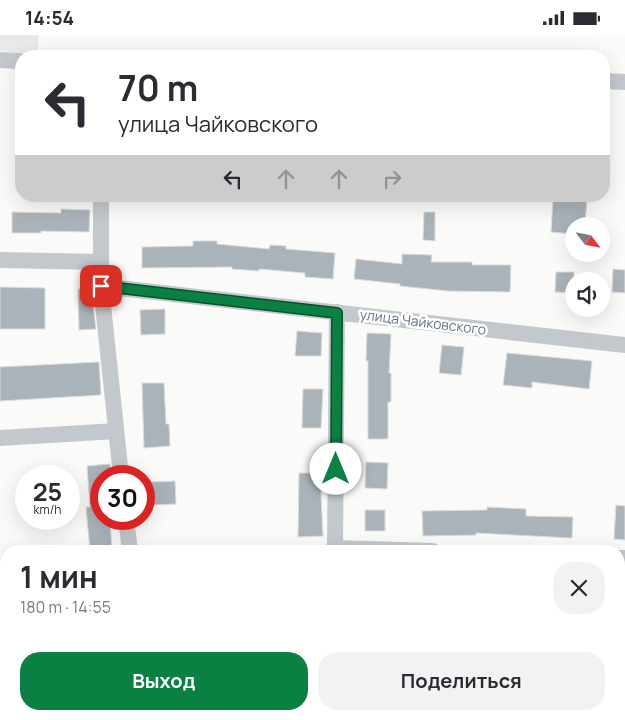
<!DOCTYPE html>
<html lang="ru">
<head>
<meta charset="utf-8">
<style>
  body { margin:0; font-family:Manrope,sans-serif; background:#f2f2f3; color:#2b2b33; height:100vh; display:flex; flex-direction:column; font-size:19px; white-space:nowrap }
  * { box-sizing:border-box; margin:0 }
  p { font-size:16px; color:#7c7c81 }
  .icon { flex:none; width:28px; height:28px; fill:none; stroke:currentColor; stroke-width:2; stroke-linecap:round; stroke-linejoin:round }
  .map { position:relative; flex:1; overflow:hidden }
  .drawer { position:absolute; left:0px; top:510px; width:625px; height:175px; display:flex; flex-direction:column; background:#fff; border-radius:20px 20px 0 0; box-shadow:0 5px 20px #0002 }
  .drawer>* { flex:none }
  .banner { position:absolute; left:15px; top:15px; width:595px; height:152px; border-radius:20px; box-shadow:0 5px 20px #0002; background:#fff; color:#2b2b33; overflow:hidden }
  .needle { width:32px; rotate:122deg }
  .buttons { position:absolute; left:565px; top:182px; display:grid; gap:10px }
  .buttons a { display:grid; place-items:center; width:45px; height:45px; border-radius:50%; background:#fff; box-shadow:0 5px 20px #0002; font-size:25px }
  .speed { position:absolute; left:15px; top:430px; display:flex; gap:10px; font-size:25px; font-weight:700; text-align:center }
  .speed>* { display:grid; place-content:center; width:65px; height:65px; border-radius:50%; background:#fff; box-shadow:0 5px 20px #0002; line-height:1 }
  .speed small { font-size:12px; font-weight:400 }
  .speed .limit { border:8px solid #d22; background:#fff; color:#111 }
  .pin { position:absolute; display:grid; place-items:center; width:42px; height:42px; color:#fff; margin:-21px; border-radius:10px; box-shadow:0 2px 8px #0006 }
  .me { position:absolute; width:55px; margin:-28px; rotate:0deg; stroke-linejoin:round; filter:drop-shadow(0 0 4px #0008) }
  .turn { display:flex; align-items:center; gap:18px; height:105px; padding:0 20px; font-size:22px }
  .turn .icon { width:65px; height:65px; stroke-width:2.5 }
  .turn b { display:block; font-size:35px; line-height:42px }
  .lanes { display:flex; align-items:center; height:48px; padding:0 20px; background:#0003; justify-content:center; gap:25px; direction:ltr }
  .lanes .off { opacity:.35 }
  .round { display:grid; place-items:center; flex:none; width:52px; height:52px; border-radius:20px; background:#f2f2f3 }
  .summary { display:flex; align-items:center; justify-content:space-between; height:85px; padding:0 20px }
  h1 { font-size:30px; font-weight:700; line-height:38px }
  .action { display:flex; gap:10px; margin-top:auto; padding:10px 20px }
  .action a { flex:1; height:58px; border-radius:20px; background:#0b8043; color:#fff; font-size:20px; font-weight:700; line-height:58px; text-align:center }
  .action a+a { background:#f2f2f3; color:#2b2b33 }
  .status { display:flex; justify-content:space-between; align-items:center; height:35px; padding:0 25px; background:#fff; direction:ltr }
  .status svg { height:14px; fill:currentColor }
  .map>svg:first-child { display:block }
</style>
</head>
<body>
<div class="status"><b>14:54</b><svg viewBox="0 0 49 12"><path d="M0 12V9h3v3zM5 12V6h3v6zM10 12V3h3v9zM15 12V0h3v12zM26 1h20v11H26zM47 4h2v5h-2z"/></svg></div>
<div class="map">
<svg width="625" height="685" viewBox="0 0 625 685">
  <rect width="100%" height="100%" fill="#fafaf8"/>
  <path fill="#e8e9e9" d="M0,0H38V19L0,16Z"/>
  <g fill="#aab3b9" stroke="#dcdcda">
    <path d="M553,163L587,164L585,191H574V199L551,197Z"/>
    <path d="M61,174L90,175L89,197L41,196V198H12V177L61,178Z"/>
    <path d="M424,177H435V206L423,205Z"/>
    <path d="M193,206H217V209L269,214L270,210L286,211V214L335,218L333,244L305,242V238L259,234V236L232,234V232L142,233V212L193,211Z"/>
    <path d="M402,219L432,220L431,227H472V230H511L510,257L448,256L400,251V249L354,244L356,224L402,229Z"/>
    <path d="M613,234L625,235V258L612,257Z"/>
    <path d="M556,237H574V258L555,257Z"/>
    <path d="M0,252L45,253V294H0Z"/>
    <path d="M78,254H91L96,294L79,295Z"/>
    <path d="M165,274V299L141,300L140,275Z"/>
    <path d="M297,296L322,298L321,321H295Z"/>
    <path d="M367,298L391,299L389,338H391V367H388V404H368V326H366Z"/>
    <path d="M442,310L464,312L461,340L439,338Z"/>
    <path d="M507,318L592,326L589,354L532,347V353L503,350Z"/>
    <path d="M99,327L101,360L0,366V332Z"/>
    <path d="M142,348H164L166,389H169L170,411L144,413Z"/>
    <path d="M303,354H323L321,393H302Z"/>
    <path d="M366,427L388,428L387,454L365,453Z"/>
    <path d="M110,429L111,441H101V484H110L112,516H90L86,472H90L87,431Z"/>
    <path d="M299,438H322L321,460L323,501L298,502Z"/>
    <path d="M175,446L176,469L151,470V447Z"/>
    <path d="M616,470L625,471V505L614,504Z"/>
    <path d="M487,472L526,474V481L573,482L572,503L476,498V500L423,501L422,476L487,475Z"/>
    <rect x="365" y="475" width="20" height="21"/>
  </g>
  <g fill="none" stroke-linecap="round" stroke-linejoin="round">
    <g stroke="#c3c8cc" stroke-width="16">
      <path d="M0,25L21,26"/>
      <path d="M604,46L625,47"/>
      <path d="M101,161V251L121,441"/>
      <path d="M0,225L101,227"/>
      <path d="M101,251L625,310"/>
      <path d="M0,403L116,396"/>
      <path d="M126,484L130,516"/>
      <path d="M335,513L433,516"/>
      <path d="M335,516L337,277"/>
      <path d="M619,523H625"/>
      <path d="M151,679V685"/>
      <path d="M333,685V679"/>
    </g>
  </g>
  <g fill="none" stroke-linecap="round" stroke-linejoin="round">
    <defs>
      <path id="route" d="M101,251L337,278L336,434"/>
    </defs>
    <use href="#route" stroke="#07532c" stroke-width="12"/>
    <use href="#route" stroke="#0b8043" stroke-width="9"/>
  </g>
  <g text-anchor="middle" stroke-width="5" stroke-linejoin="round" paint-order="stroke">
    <g font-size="14" fill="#657683" stroke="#fff">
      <text transform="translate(423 287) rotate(7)" y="5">улица Чайковского</text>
    </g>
  </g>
</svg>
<div class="buttons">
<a><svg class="needle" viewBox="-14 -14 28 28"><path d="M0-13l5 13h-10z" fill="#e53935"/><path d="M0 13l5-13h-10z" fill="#7c7c81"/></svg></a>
<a><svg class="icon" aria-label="sound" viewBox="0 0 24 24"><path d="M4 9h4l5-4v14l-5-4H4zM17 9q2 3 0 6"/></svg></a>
</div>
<div class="speed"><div>25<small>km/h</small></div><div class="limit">30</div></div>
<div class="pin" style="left:101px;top:251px;background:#d93025"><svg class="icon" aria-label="arrive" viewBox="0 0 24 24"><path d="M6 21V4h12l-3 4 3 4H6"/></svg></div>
<svg class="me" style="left:336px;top:434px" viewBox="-20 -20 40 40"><circle r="19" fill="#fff"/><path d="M0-13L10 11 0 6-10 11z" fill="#0b8043"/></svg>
<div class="banner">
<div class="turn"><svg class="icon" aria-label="left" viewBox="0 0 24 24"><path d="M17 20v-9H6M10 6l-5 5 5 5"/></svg><div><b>70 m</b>улица Чайковского</div></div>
<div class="lanes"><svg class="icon" aria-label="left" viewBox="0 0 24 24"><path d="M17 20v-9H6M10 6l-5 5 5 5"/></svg><svg class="icon off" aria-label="ahead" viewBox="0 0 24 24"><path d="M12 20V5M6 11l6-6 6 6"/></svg><svg class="icon off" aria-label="ahead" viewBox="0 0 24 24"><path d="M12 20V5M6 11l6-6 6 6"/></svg><svg class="icon off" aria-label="right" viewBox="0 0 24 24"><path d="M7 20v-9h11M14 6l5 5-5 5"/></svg></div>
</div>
<section class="drawer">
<div class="summary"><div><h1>1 мин</h1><p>180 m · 14:55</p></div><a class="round"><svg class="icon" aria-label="close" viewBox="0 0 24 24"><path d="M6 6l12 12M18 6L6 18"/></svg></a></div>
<div class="action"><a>Выход</a><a>Поделиться</a></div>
</section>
</div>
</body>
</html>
